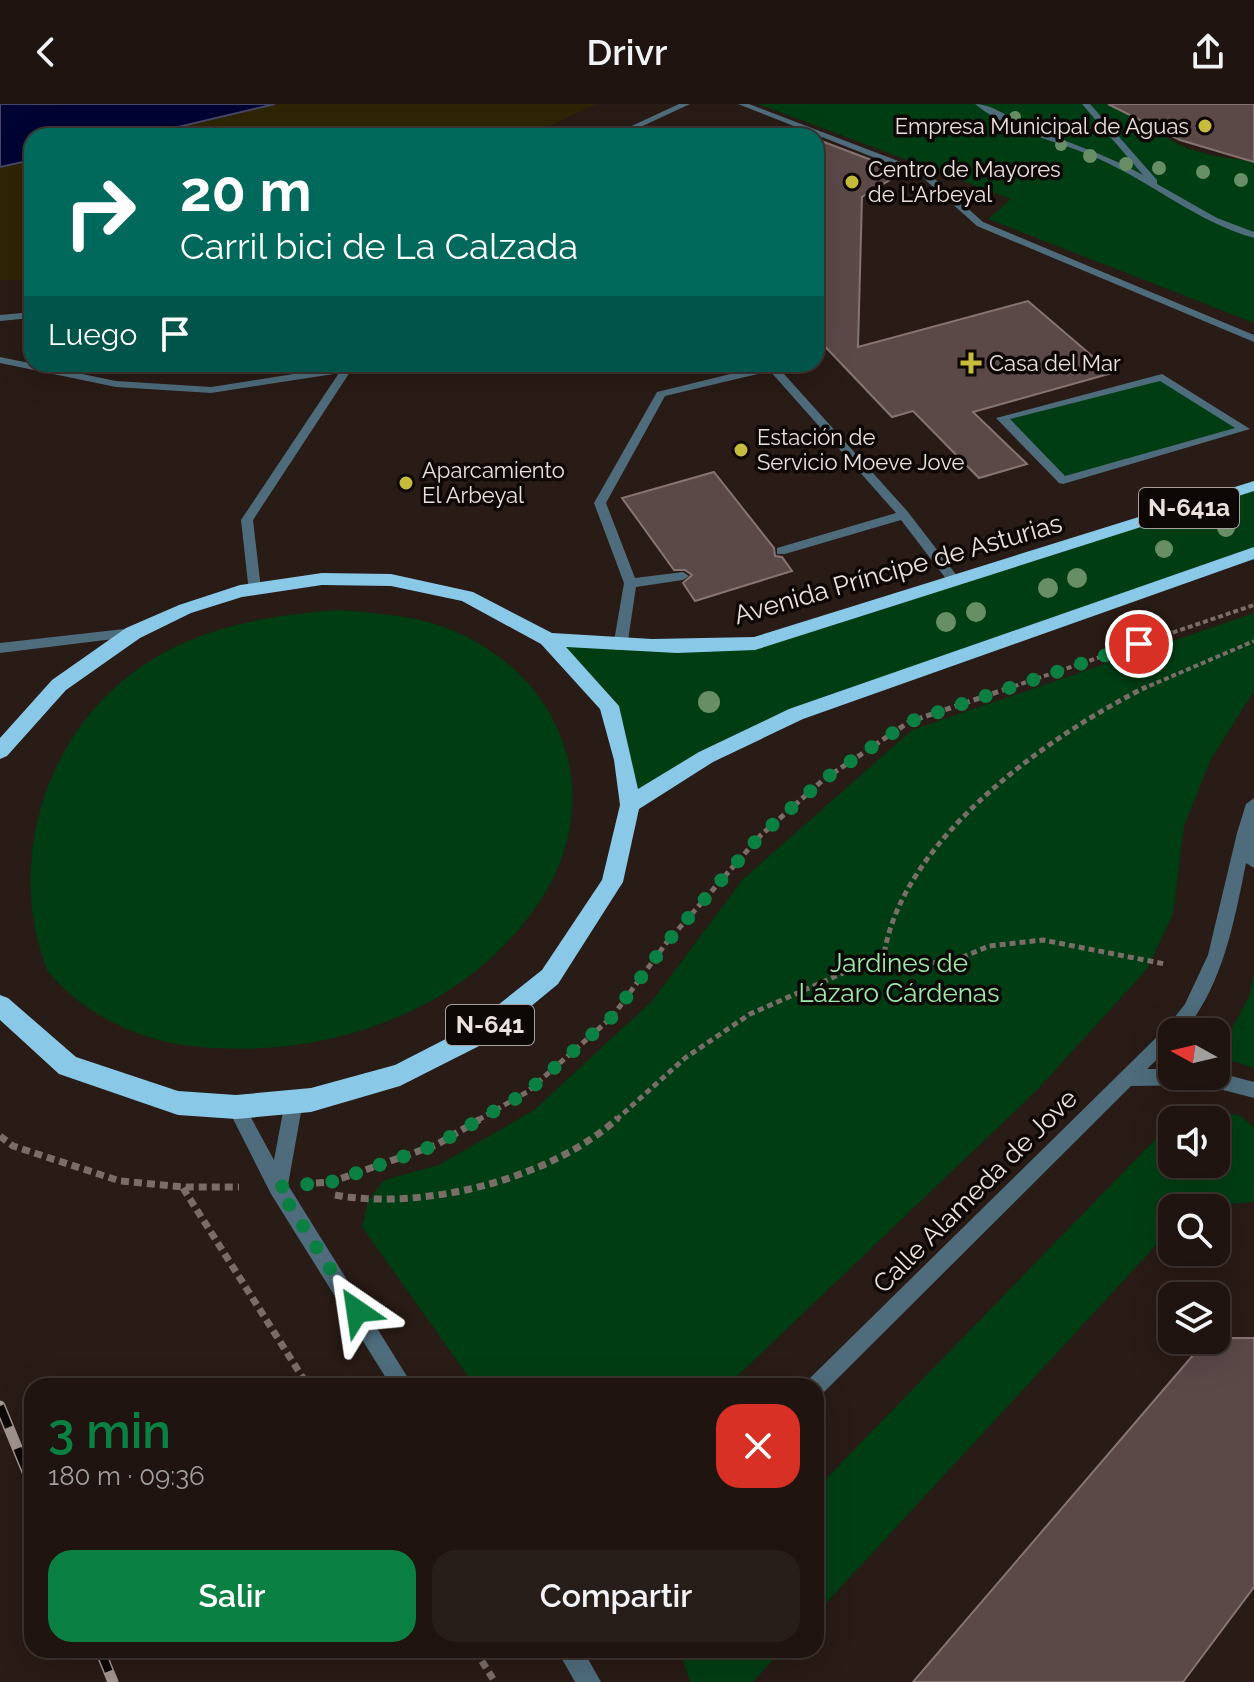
<!DOCTYPE html>
<html lang="es">
<head>
<meta charset="utf-8">
<style>
  body { margin:0; font-family:Raleway,sans-serif; background:#271d19; color:#f1f3f6; height:100vh; display:flex; flex-direction:column; font-size:30px; white-space:nowrap }
  * { box-sizing:border-box; margin:0 }
  p { font-size:26px; color:#a19e9f }
  .icon { flex:none; width:44px; height:44px; fill:none; stroke:currentColor; stroke-width:2; stroke-linecap:round; stroke-linejoin:round }
  .map { position:relative; flex:1; overflow:hidden }
  .panel { position:absolute; left:24px; top:1274px; width:800px; height:280px; display:flex; flex-direction:column; background:#1f1410; border-radius:24px; box-shadow:0 8px 32px #0002,0 0 0 2px #3c3330 }
  .panel>* { flex:none }
  .hud { position:absolute; left:24px; top:24px; width:800px; height:244px; border-radius:24px; box-shadow:0 8px 32px #0002,0 0 0 2px #3c3330; background:#00695c; color:#fff; overflow:hidden }
  .needle { width:52px; rotate:278deg }
  .fabs { position:absolute; left:1158px; top:914px; display:grid; gap:16px }
  .fabs a { display:grid; place-items:center; width:72px; height:72px; border-radius:16px; background:#1f1410; box-shadow:0 8px 32px #0002,0 0 0 2px #3c3330; font-size:40px }
  .pin { position:absolute; display:grid; place-items:center; width:68px; height:68px; color:#fff; margin:-34px; border:4px solid #fff; border-radius:50%; box-shadow:0 2px 8px #0007 }
  .me { position:absolute; width:88px; margin:-44px; rotate:328deg; stroke-linejoin:round; filter:drop-shadow(0 0 6px #0008) }
  .turn { display:flex; align-items:center; gap:28px; height:168px; padding:0 24px; font-size:36px }
  .turn .icon { width:104px; height:104px; stroke-width:2.5 }
  .turn b { display:block; font-size:56px; line-height:68px }
  .then { display:flex; align-items:center; height:76px; padding:0 24px; background:#0003; gap:16px; font-size:30px }
  .round { display:grid; place-items:center; flex:none; width:84px; height:84px; border-radius:24px; background:#271d19 }
  .head { display:flex; align-items:center; justify-content:space-between; height:136px; padding:0 24px }
  h1 { font-size:48px; font-weight:600; line-height:60px; color:#0b8043 }
  .primary-button { display:flex; gap:16px; margin-top:auto; padding:16px 24px }
  .primary-button a { flex:1; height:92px; border-radius:24px; background:#0b8043; color:#fff; font-size:32px; font-weight:600; line-height:92px; text-align:center }
  .primary-button a+a { background:#271d19; color:#f1f3f6 }
  header { display:flex; justify-content:space-between; align-items:center; height:104px; padding:0 24px; background:#1f1410; font-size:36px; font-weight:600 }
  .map>svg:first-child { display:block }
</style>
</head>
<body>
<header><svg class="icon" aria-label="back" viewBox="0 0 24 24"><path d="M15 5l-7 7 7 7"/></svg>Drivr<svg class="icon" aria-label="share" viewBox="0 0 24 24"><path d="M12 15V3M7 8l5-5 5 5M5 13v7h14v-7"/></svg></header>
<div class="map">
<svg width="1254" height="1578" viewBox="0 0 1254 1578">
  <rect width="100%" height="100%" fill="#291b15"/>
  <g fill="#003d13">
    <path d="M758,0H1151L1150,20C1178,48 1216,53 1254,57V219L988,115L1011,95Z"/>
    <path d="M1162,273L1244,325L1063,376L1002,314Z"/>
    <path d="M1254,382V449L796,610L630,701L609,602L548,535L755,539Z"/>
    <path d="M339,506C374,509 408,511 441,522C560,564 611,689 540,797C465,911 321,957 191,942C137,936 81,909 47,866C0,743 57,598 177,542C229,518 283,510 339,506Z"/>
    <path d="M1254,509V587L1211,655L1184,722L1173,810L1147,865L1037,986L727,1282H475L362,1123L368,1097L384,1076L439,1061L534,1006L652,897L743,775L912,626Z"/>
    <path d="M1254,870V964L1217,952L1249,893Z"/>
    <path d="M1205,1005L1241,1012L1254,1023V1098L1172,1104V1124L816,1510V1385L1172,1018V1060H1216V1016H1175L1183,1008Z"/>
    <path d="M680,1546H782L753,1578H690Z"/>
  </g>
  <path fill="#2e2504" d="M25,0H596L528,32H32V176H0V4Z"/>
  <path fill="#000433" stroke="#464666" stroke-width="2" d="M0,0H275L140,32H32V56L0,63Z"/>
  <g fill="#5b4948" stroke="#877472" stroke-width="2">
    <path d="M1108,0H1254V58L1180,36Z"/>
    <path d="M816,35L903,68L862,93L858,243L1028,197L1112,269L973,308L1027,360L979,374L913,307L892,313L816,233Z"/>
    <path d="M714,368L774,444L775,452L782,453L792,467L695,497L683,479L692,471L685,466H674L622,394Z"/>
    <path d="M1216,1234H1254V1483L1183,1578H913L1206,1236Z"/>
  </g>
  <g fill="none" stroke-linecap="round" stroke-linejoin="round">
    <g stroke="#7a6d68" stroke-width="4" stroke-dasharray="5 3" stroke-linecap="butt">
      <path d="M1006,585L1254,501"/>
      <path d="M1142,585L1254,537"/>
    </g>
    <g stroke="#7a6d68" stroke-width="5" stroke-dasharray="6 4" stroke-linecap="butt">
      <path d="M884,851L914,858L949,859L989,842L1043,836L1165,860"/>
      <path d="M478,1016L527,988L612,913L667,838L761,731L823,676L909,618L1012,583"/>
      <path d="M616,1016L685,954L750,910L884,851C902,735 1048,632 1146,583"/>
    </g>
    <g stroke="#7a6d68" stroke-width="7" stroke-dasharray="8 5" stroke-linecap="butt">
      <path d="M0,1032L13,1042L120,1077L183,1083H239"/>
      <path d="M316,1079L331,1078L436,1041L482,1014"/>
      <path d="M183,1084L308,1282"/>
      <path d="M335,1091C423,1107 551,1075 618,1014"/>
      <path d="M475,1546L495,1578"/>
    </g>
    <g fill="#4e6c7b" fill-rule="evenodd">
      <path d="M771,260L776,261L908,408L961,477L960,480H950L901,416L785,450H777V444L896,409L770,267L665,292L606,399L635,474L683,468L689,472L683,476L636,483L627,543L625,546H615L613,543L624,479L594,399L657,288Z"/>
      <path d="M343,263L352,265L253,416L261,485L259,488H249L241,416Z"/>
      <path d="M1162,270L1250,325L1063,380L1059,379L996,314ZM1160,277L1235,324L1065,372L1010,315Z"/>
      <path d="M133,524L138,526V532L0,549V539Z"/>
    </g>
    <g fill="#4e6c7b" fill-rule="evenodd">
      <path d="M679,0H690L621,32H610Z"/>
      <path d="M738,0H749L927,68L983,118L1254,231V238L977,122L921,72Z"/>
      <path d="M975,0C993,0 1010,15 1027,22C1066,38 1106,50 1143,71L1082,0H1090L1157,76V80L1217,114L1254,128V134C1197,118 1153,79 1099,55C1059,37 1010,29 975,0Z"/>
      <path d="M32,208V214L0,217V211Z"/>
      <path d="M0,253L116,277L211,283L357,260L347,268L211,289L116,283L0,259Z"/>
    </g>
    <g fill="#4e6c7b" fill-rule="evenodd">
      <path d="M1254,694V764L1246,759C1234,819 1223,880 1184,928H1172V941L1147,965H1172V972H1216V968L1254,978V994L1204,981L1131,982L823,1289L816,1292V1282H806L809,1275L1167,923L1185,900L1208,851L1237,729L1246,700Z"/>
      <path d="M294,989L300,991L303,997L288,1081L413,1282H391L271,1090L227,1003L230,997L236,995L242,997L274,1056L285,997L288,991Z"/>
      <path d="M557,1546H583L601,1578H575Z"/>
    </g>
    <path fill="#8ac8e8" fill-rule="evenodd" d="M1254,377V387L755,546L677,549L566,543L619,602L638,685L699,648L789,605L1254,443V455L803,615L713,658L639,705L623,778L558,880L489,937L400,982L311,1008L236,1015L178,1011L59,970L0,916V891L8,894L76,953L178,987L236,991L311,984L395,961L473,921L542,866L602,776L620,701L614,656L600,605L541,540L462,497L391,482L322,481L242,493L191,509L140,534L66,586L7,652L0,655V634L52,576L126,524L179,501L240,481L322,469L391,470L473,488L552,529L652,535L754,533Z"/>
    <defs>
      <g id="rail">
        <path d="M0,1302L32,1380"/>
        <path d="M100,1546L113,1578"/>
      </g>
    </defs>
    <use href="#rail" stroke="#a19590" stroke-width="11"/>
    <use href="#rail" stroke="#0d0705" stroke-width="8" stroke-dasharray="23" stroke-linecap="butt"/>
  </g>
  <g fill="#678e65">
    <circle cx="1015" cy="13" r="6"/>
    <circle cx="1061" cy="41" r="6"/>
    <circle cx="1090" cy="52" r="7"/>
    <circle cx="1126" cy="60" r="7"/>
    <circle cx="1159" cy="64" r="7"/>
    <circle cx="1203" cy="68" r="7"/>
    <circle cx="1241" cy="76" r="7"/>
    <circle cx="1226" cy="424" r="9"/>
    <circle cx="1164" cy="445" r="9"/>
    <circle cx="1077" cy="474" r="10"/>
    <circle cx="1048" cy="484" r="10"/>
    <circle cx="976" cy="508" r="10"/>
    <circle cx="946" cy="518" r="10"/>
    <circle cx="709" cy="598" r="11"/>
  </g>
  <g fill="none" stroke-linecap="round" stroke-linejoin="round">
    <path stroke="#0b8043" stroke-width="14" stroke-dasharray="0 25.2" d="M357,1207L278,1083L331,1078L436,1041L527,988L612,913L667,838L761,731L823,676L909,618L1139,540"/>
  </g>
  <g fill="#c5bc3d" stroke="#0d0705" stroke-width="3">
    <circle cx="1205" cy="22" r="8"/>
    <circle cx="852" cy="78" r="8"/>
    <path d="M967 247h8v8h8v8h-8v8h-8v-8h-8v-8h8z"/>
    <circle cx="741" cy="346" r="8"/>
    <circle cx="406" cy="379" r="8"/>
  </g>
  <g text-anchor="middle" stroke-width="7" stroke-linejoin="round" paint-order="stroke">
    <g font-size="22" fill="#ebe1dd" stroke="#0d0705" text-anchor="start">
      <text x="1189" y="30" text-anchor="end">Empresa Municipal de Aguas</text>
      <text x="868" y="73">Centro de Mayores<tspan x="868" dy="25">de L'Arbeyal</tspan></text>
      <text x="989" y="267">Casa del Mar</text>
      <text x="757" y="341">Estación de<tspan x="757" dy="25">Servicio Moeve Jove</tspan></text>
      <text x="422" y="374">Aparcamiento<tspan x="422" dy="25">El Arbeyal</tspan></text>
    </g>
    <g fill="#0d0705" stroke="#a8a09c" stroke-width="2">
      <rect x="1139" y="384" width="100" height="40" rx="6"/>
      <rect x="446" y="901" width="88" height="40" rx="6"/>
    </g>
    <g font-size="24" font-weight="bold" fill="#ebe1dd">
      <text x="1189" y="412">N-641a</text>
      <text x="490" y="929">N-641</text>
    </g>
    <g font-size="26" fill="#ebe1dd" stroke="#0d0705">
      <text transform="translate(898 465) rotate(-16)" y="9">Avenida Príncipe de Asturias</text>
      <text transform="translate(975 1087) rotate(-45)" y="9">Calle Alameda de Jove</text>
    </g>
    <g font-size="26" fill="#9aeca7" stroke="#0d0705">
      <text x="899" y="868">Jardines de<tspan x="899" dy="30">Lázaro Cárdenas</tspan></text>
    </g>
  </g>
</svg>
<div class="fabs">
<a><svg class="needle" viewBox="-14 -14 28 28"><path d="M0-13l5 13h-10z" fill="#e53935"/><path d="M0 13l5-13h-10z" fill="#a19e9f"/></svg></a>
<a><svg class="icon" aria-label="sound" viewBox="0 0 24 24"><path d="M4 9h4l5-4v14l-5-4H4zM17 9q2 3 0 6"/></svg></a>
<a><svg class="icon" aria-label="search" viewBox="0 0 24 24"><circle cx="10" cy="10" r="6"/><path d="M15 15l6 6"/></svg></a>
<a><svg class="icon" aria-label="layers" viewBox="0 0 24 24"><path d="M12 4l9 5-9 5-9-5zM3 14l9 5 9-5"/></svg></a>
</div>
<div class="pin" style="left:1139px;top:540px;background:#d93025"><svg class="icon" aria-label="arrive" viewBox="0 0 24 24"><path d="M6 21V4h12l-3 4 3 4H6"/></svg></div>
<svg class="me" style="left:357px;top:1207px" viewBox="-20 -20 40 40"><path d="M0-17L14 15 0 8-14 15z" fill="#0b8043" stroke="#fff" stroke-width="4"/></svg>
<div class="hud">
<div class="turn"><svg class="icon" aria-label="right" viewBox="0 0 24 24"><path d="M7 20v-9h11M14 6l5 5-5 5"/></svg><div><b>20 m</b>Carril bici de La Calzada</div></div>
<div class="then">Luego<svg class="icon" aria-label="arrive" viewBox="0 0 24 24"><path d="M6 21V4h12l-3 4 3 4H6"/></svg></div>
</div>
<section class="panel">
<div class="head"><div><h1>3 min</h1><p>180 m · 09:36</p></div><a class="round" style="background:#d93025;color:#fff"><svg class="icon" aria-label="close" viewBox="0 0 24 24"><path d="M6 6l12 12M18 6L6 18"/></svg></a></div>
<div class="primary-button"><a>Salir</a><a>Compartir</a></div>
</section>
</div>
</body>
</html>
